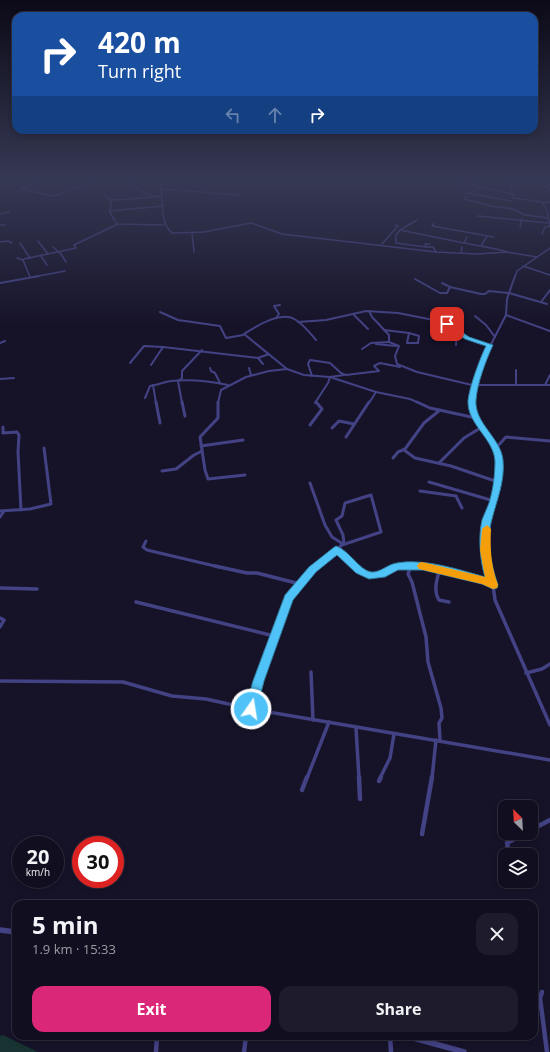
<!DOCTYPE html>
<html lang="en">
<head>
<meta charset="utf-8">
<style>
  body { margin:0; font-family:"Open Sans",sans-serif; background:#1e1c2c; color:#f1f3f6; height:100vh; display:flex; flex-direction:column; font-size:15px; white-space:nowrap }
  * { box-sizing:border-box; margin:0 }
  p { font-size:13px; color:#9c9ca4 }
  .icon { flex:none; width:22px; height:22px; fill:none; stroke:currentColor; stroke-width:2; stroke-linecap:round; stroke-linejoin:round }
  .map { position:relative; flex:1; overflow:hidden }
  .drawer { position:absolute; left:12px; top:900px; width:526px; height:140px; display:flex; flex-direction:column; background:#100e1f; border-radius:12px; box-shadow:0 2px 6px #0003,0 0 0 1px #302e3d }
  .drawer>* { flex:none }
  .hud { position:absolute; left:12px; top:12px; width:526px; height:122px; border-radius:12px; box-shadow:0 2px 6px #0003,0 0 0 1px #302e3d; background:#1a4fa0; color:#fff; overflow:hidden }
  .needle { width:26px; rotate:336deg }
  .controls { position:absolute; left:498px; top:800px; display:grid; gap:8px }
  .controls a { display:grid; place-items:center; width:40px; height:40px; border-radius:8px; background:#100e1f; box-shadow:0 2px 6px #0003,0 0 0 1px #302e3d; font-size:20px }
  .speed { position:absolute; left:12px; top:836px; display:flex; gap:8px; font-size:20px; font-weight:700; text-align:center }
  .speed>* { display:grid; place-content:center; width:52px; height:52px; border-radius:50%; background:#100e1f; box-shadow:0 2px 6px #0003,0 0 0 1px #302e3d; line-height:1 }
  .speed small { font-size:10px; font-weight:400 }
  .speed .limit { border:6px solid #d22; background:#fff; color:#111 }
  .pin { position:absolute; display:grid; place-items:center; width:34px; height:34px; color:#fff; margin:-17px; border-radius:8px; box-shadow:0 2px 6px #0006 }
  .me { position:absolute; width:44px; margin:-22px; rotate:13deg; stroke-linejoin:round; filter:drop-shadow(0 0 3px #0008) }
  .turn { display:flex; align-items:center; gap:14px; height:84px; padding:0 20px; font-size:18px }
  .turn .icon { width:52px; height:52px; stroke-width:2.5 }
  .turn b { display:block; font-size:28px; line-height:34px }
  .lanes { display:flex; align-items:center; height:38px; padding:0 20px; background:#0003; justify-content:center; gap:20px; direction:ltr }
  .lanes .off { opacity:.35 }
  .round { display:grid; place-items:center; flex:none; width:42px; height:42px; border-radius:12px; background:#1e1c2c }
  .summary { display:flex; align-items:center; justify-content:space-between; height:68px; padding:0 20px }
  h1 { font-size:24px; font-weight:700; line-height:30px }
  .cta { display:flex; gap:8px; margin-top:auto; padding:8px 20px }
  .cta a { flex:1; height:46px; border-radius:12px; background:#db2777; color:#fff; font-size:16px; font-weight:700; line-height:46px; text-align:center }
  .cta a+a { background:#1e1c2c; color:#f1f3f6 }
  .map>svg:first-child { display:block }
</style>
</head>
<body>
<div class="map">
<svg width="550" height="1052" viewBox="0 0 550 1052">
  <rect width="100%" height="100%" fill="#161329"/>
  <path fill="#173331" d="M3,1035L38,1052H0V1036Z"/>
  <g fill="none" stroke-linecap="round" stroke-linejoin="round">
    <g stroke="#434284" stroke-width="1.5">
      <path d="M129,179L138,190L152,196"/>
      <path d="M158,179C166,196 157,220 172,233L204,232L251,223L282,234L436,252L477,254L507,252L537,257"/>
      <path d="M542,179L508,180L511,182L513,198L542,202L547,211L550,226"/>
      <path d="M453,180L512,194"/>
      <path d="M511,182H550"/>
      <path d="M544,186L548,187L550,183"/>
      <path d="M21,189L54,196L101,179"/>
      <path d="M21,189L44,179"/>
      <path d="M161,189L239,195"/>
      <path d="M462,189L478,179"/>
      <path d="M547,189L550,190"/>
      <path d="M474,191L480,187"/>
      <path d="M466,193L511,201"/>
      <path d="M104,194L108,199L119,200L162,196"/>
      <path d="M466,197L464,199L491,206L513,209L525,215L548,218"/>
      <path d="M111,200L110,213L117,224L164,225"/>
      <path d="M542,203L550,202"/>
      <path d="M109,211L164,206"/>
      <path d="M0,214L9,212"/>
      <path d="M478,216L548,223"/>
      <path d="M417,220L400,230L464,243L467,237"/>
      <path d="M434,223L432,226L494,237"/>
      <path d="M0,225H5"/>
      <path d="M520,227L522,219"/>
      <path d="M400,230L396,235V243L426,247L425,244H430"/>
      <path d="M192,233L194,252"/>
      <path d="M542,234L545,227L550,226"/>
      <path d="M38,241L48,254"/>
      <path d="M0,242L8,241L12,243"/>
      <path d="M20,243L30,258"/>
      <path d="M464,243L481,246L487,236"/>
      <path d="M382,244L398,226L395,225"/>
      <path d="M481,246L505,251"/>
      <path d="M53,247L61,254L66,262"/>
      <path d="M426,247H433L436,252"/>
      <path d="M461,253L462,247"/>
      <path d="M41,256L47,265"/>
      <path d="M17,258L23,260"/>
      <path d="M523,266L550,275"/>
      <path d="M30,277L23,260L24,259L76,248L74,245L118,224"/>
      <path d="M33,277L65,271"/>
      <path d="M515,277L517,271L550,248"/>
    </g>
    <g stroke="#434284" stroke-width="2">
      <path d="M415,279L440,293H447L450,287"/>
      <path d="M0,283L39,276"/>
      <path d="M442,283L450,287L481,294H485L489,291L508,293"/>
      <path d="M509,293L547,304"/>
      <path d="M541,302L550,290"/>
      <path d="M369,311L372,317L389,335V342L399,346L395,356L397,364L417,372L476,386"/>
      <path d="M160,312L178,320L220,326L226,338L243,335"/>
      <path d="M353,314L368,329"/>
      <path d="M506,315L550,331"/>
      <path d="M475,316L486,325L495,337"/>
      <path d="M276,318L279,314L274,306L280,305"/>
      <path d="M298,322L326,320L366,311L398,313L444,322L467,338L478,343L490,345"/>
      <path d="M384,330L409,333"/>
      <path d="M437,332L446,324"/>
      <path d="M409,333L419,336L418,343H407Z"/>
      <path d="M0,343L5,341"/>
      <path d="M376,344L396,346"/>
      <path d="M456,345L457,332"/>
      <path d="M362,349L371,343L389,342"/>
      <path d="M258,358L263,364"/>
      <path d="M130,363L144,346L163,347"/>
      <path d="M151,365L163,347L258,358L269,354"/>
      <path d="M210,368L211,371L215,373L220,383"/>
      <path d="M249,368L251,375"/>
      <path d="M287,369L244,334C257,326 281,310 296,320C304,325 310,333 316,340"/>
      <path d="M516,370V384"/>
      <path d="M312,376L308,364L310,360L330,363L341,373L346,375L379,371L374,366L380,363L400,367"/>
      <path d="M0,379L14,378"/>
      <path d="M153,385L156,403"/>
      <path d="M477,385H550"/>
      <path d="M545,385L550,375"/>
      <path d="M145,398L150,386C158,385 164,382 171,381C190,379 210,381 228,385"/>
      <path d="M182,403L178,381L182,378V371L202,350"/>
      <path d="M218,403L221,390L246,377L269,371L287,369L304,375L330,377L376,392L410,399L419,403"/>
      <path d="M315,403L328,383L330,377L344,375"/>
      <path d="M369,403L376,392"/>
      <path d="M472,403L483,360L506,315L507,299L515,276"/>
    </g>
    <g stroke="#434284" stroke-width="3">
      <path d="M156,402L160,423"/>
      <path d="M182,402L185,416"/>
      <path d="M218,402V418L200,437L205,470L208,479L245,475"/>
      <path d="M417,402L430,408L476,418"/>
      <path d="M472,402L476,418L497,453L499,460L498,481L487,520L485,543L488,567"/>
      <path d="M310,425L322,409L316,402"/>
      <path d="M3,427V433L17,432L19,435L18,452L21,510"/>
      <path d="M332,428L339,421L354,424"/>
      <path d="M346,437L369,402"/>
      <path d="M201,446L243,440"/>
      <path d="M495,449L506,437L550,441"/>
      <path d="M404,450L415,458L451,466L498,482"/>
      <path d="M393,458L398,452L405,449L424,423L440,410"/>
      <path d="M439,463L464,438L482,427"/>
      <path d="M162,471L176,469L194,455L202,451"/>
      <path d="M429,482L494,501"/>
      <path d="M310,483L325,525L332,537L343,544"/>
      <path d="M420,491L456,496L462,508"/>
      <path d="M0,511L30,509L51,504L44,448"/>
      <path d="M0,517L4,511"/>
      <path d="M146,541L143,547L147,550L219,567"/>
      <path d="M336,550L342,545L381,532L371,495L345,503L342,516L336,520L343,535L344,543L341,545"/>
      <path d="M315,567L336,550L356,567"/>
      <path d="M398,567L405,565L421,567"/>
    </g>
    <g stroke="#434284" stroke-width="3.5">
      <path d="M215,566L247,573H257L300,584"/>
      <path d="M316,566L289,598L258,681L251,709C351,727 450,742 550,760"/>
      <path d="M355,566C374,584 380,572 401,566"/>
      <path d="M411,566L408,574L412,582L426,637L428,662L441,708L442,718L439,723L440,740"/>
      <path d="M413,566C438,568 470,575 493,585"/>
      <path d="M488,566L493,585L495,600L550,725"/>
      <path d="M440,569C437,578 433,591 439,600L449,602"/>
      <path d="M0,588L37,589"/>
      <path d="M136,602L274,636"/>
      <path d="M0,618L4,620L0,627"/>
      <path d="M311,672L313,720"/>
      <path d="M526,673L542,669L550,664"/>
      <path d="M0,681L123,682L172,696L206,699L251,709"/>
      <path d="M356,728L359,778"/>
      <path d="M307,778L329,722"/>
      <path d="M380,778L390,758L394,734"/>
      <path d="M432,778L436,740"/>
    </g>
    <g stroke="#434284" stroke-width="4.5">
      <path d="M359,777L360,799"/>
      <path d="M379,781L381,777"/>
      <path d="M302,790L307,777"/>
      <path d="M531,830L550,820"/>
      <path d="M422,834L432,777"/>
      <path d="M509,855L507,843L526,833"/>
      <path d="M512,881V887"/>
      <path d="M542,992L540,998L547,1052"/>
      <path d="M390,1036L391,1052"/>
      <path d="M156,1052L157,1036"/>
      <path d="M244,1052L246,1036"/>
    </g>
    <g stroke="#434284" stroke-width="5.5">
      <path d="M0,930L16,932"/>
      <path d="M406,1036L464,1052"/>
    </g>
  </g>
  <linearGradient id="sky" x2="0" y2="1"><stop stop-color="#0c0a17"/><stop offset="0.55" stop-color="#363954"/><stop offset="1" stop-color="#363954" stop-opacity="0"/></linearGradient>
  <rect width="550" height="326" fill="url(#sky)"/>
  <path fill="#4fc3f7" stroke="#337fa1" d="M445,323H449L469,337L493,345C486,360 477,384 476,400C474,423 501,438 503,460C505,482 497,499 492,519C486,540 491,565 498,585L497,588L493,589L482,584L423,570H398L385,577L369,579L356,573L337,555L316,572L293,600L264,681L257,709L255,712L251,714L247,712L245,709L253,681L285,595L309,567L333,548L336,546C350,551 359,570 371,572C380,573 388,564 397,563C424,558 460,570 485,577C480,561 478,537 482,520C484,514 487,509 489,503C493,490 495,475 495,461C494,439 467,424 468,401C469,388 480,358 486,346L465,339L445,326Z"/>
  <path fill="#f59e0b" d="M487,525L491,529C490,549 491,566 498,585L497,588L493,589L482,584L419,569L417,566L419,563L422,562L485,577L480,550L482,529Z"/>
</svg>
<div class="controls">
<a><svg class="needle" viewBox="-14 -14 28 28"><path d="M0-13l5 13h-10z" fill="#e53935"/><path d="M0 13l5-13h-10z" fill="#9c9ca4"/></svg></a>
<a><svg class="icon" aria-label="layers" viewBox="0 0 24 24"><path d="M12 4l9 5-9 5-9-5zM3 14l9 5 9-5"/></svg></a>
</div>
<div class="speed"><div>20<small>km/h</small></div><div class="limit">30</div></div>
<div class="pin" style="left:447px;top:324px;background:#d93025"><svg class="icon" aria-label="arrive" viewBox="0 0 24 24"><path d="M6 21V4h12l-3 4 3 4H6"/></svg></div>
<svg class="me" style="left:251px;top:709px" viewBox="-20 -20 40 40"><circle r="17" fill="#4fc3f7" stroke="#fff" stroke-width="3"/><path d="M0-11L8 9 0 5-8 9z" fill="#fff"/></svg>
<div class="hud">
<div class="turn"><svg class="icon" aria-label="right" viewBox="0 0 24 24"><path d="M7 20v-9h11M14 6l5 5-5 5"/></svg><div><b>420 m</b>Turn right</div></div>
<div class="lanes"><svg class="icon off" aria-label="left" viewBox="0 0 24 24"><path d="M17 20v-9H6M10 6l-5 5 5 5"/></svg><svg class="icon off" aria-label="ahead" viewBox="0 0 24 24"><path d="M12 20V5M6 11l6-6 6 6"/></svg><svg class="icon" aria-label="right" viewBox="0 0 24 24"><path d="M7 20v-9h11M14 6l5 5-5 5"/></svg></div>
</div>
<section class="drawer">
<div class="summary"><div><h1>5 min</h1><p>1.9 km · 15:33</p></div><a class="round"><svg class="icon" aria-label="close" viewBox="0 0 24 24"><path d="M6 6l12 12M18 6L6 18"/></svg></a></div>
<div class="cta"><a>Exit</a><a>Share</a></div>
</section>
</div>
</body>
</html>
